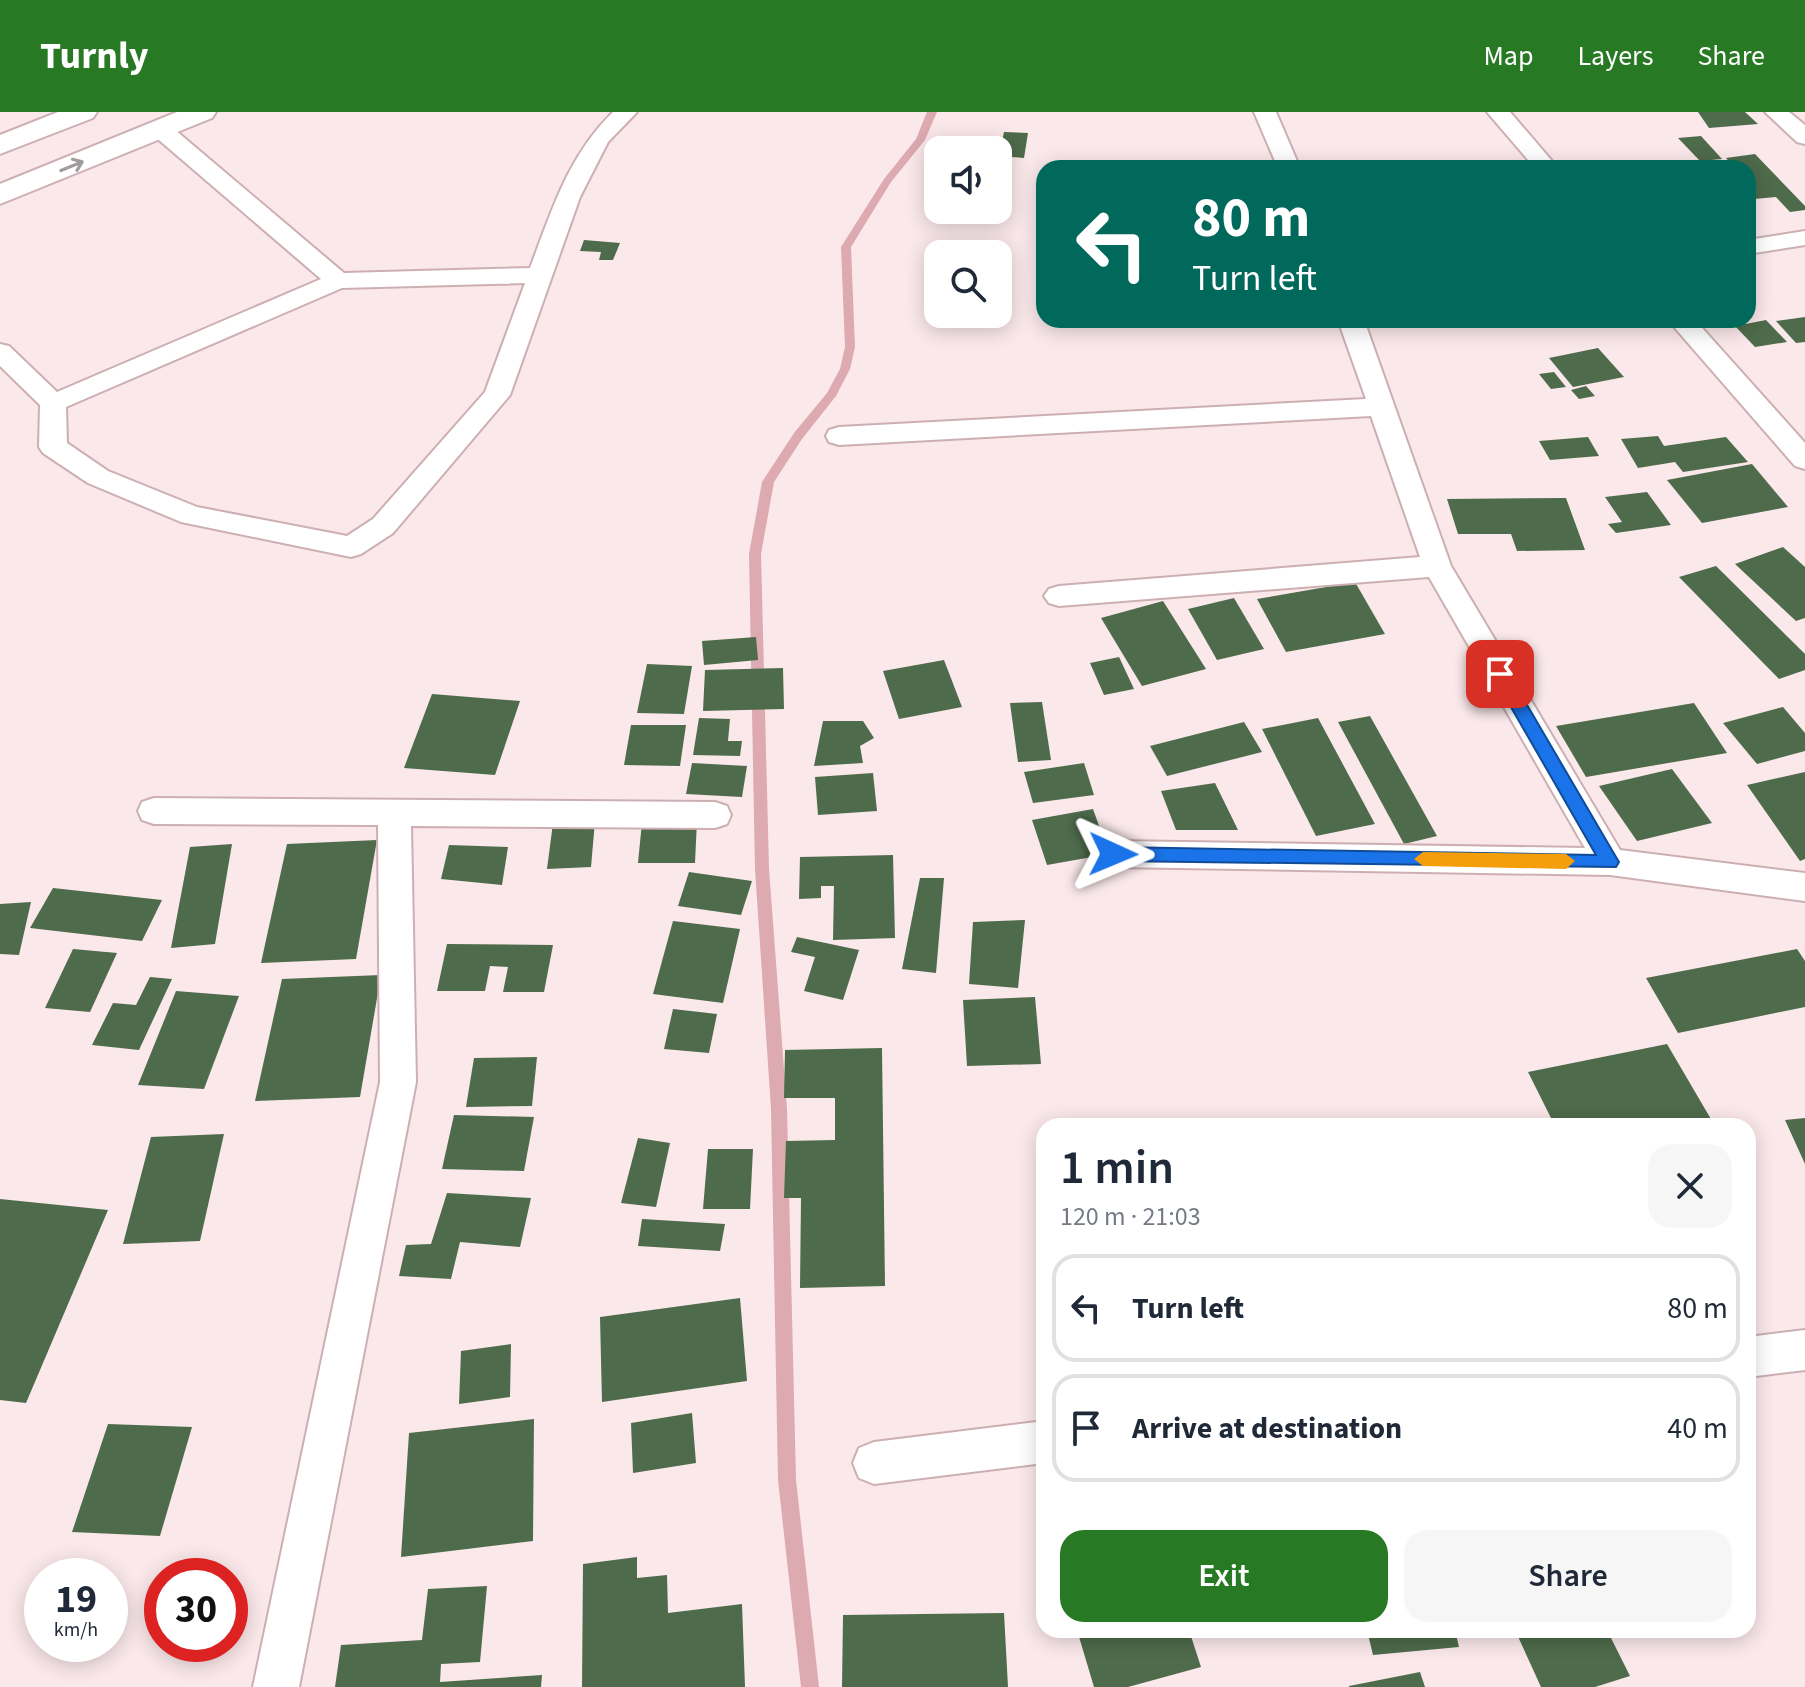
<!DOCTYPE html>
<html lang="en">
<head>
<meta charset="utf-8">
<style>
  body { margin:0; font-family:"Source Sans 3",sans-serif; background:#f6f6f7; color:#1f2937; height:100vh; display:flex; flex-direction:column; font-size:30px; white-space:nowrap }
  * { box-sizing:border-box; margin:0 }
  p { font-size:26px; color:#747a83 }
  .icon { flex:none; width:44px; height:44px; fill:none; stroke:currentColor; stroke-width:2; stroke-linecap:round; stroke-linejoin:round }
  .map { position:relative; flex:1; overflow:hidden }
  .drawer { position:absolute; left:1036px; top:1006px; width:720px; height:520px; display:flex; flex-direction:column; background:#fff; border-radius:24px; box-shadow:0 4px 20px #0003 }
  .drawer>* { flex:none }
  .guide { position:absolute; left:1036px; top:48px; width:720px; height:168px; border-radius:24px; box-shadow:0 4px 20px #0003; background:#00695c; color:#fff; overflow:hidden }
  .controls { position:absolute; left:924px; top:24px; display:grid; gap:16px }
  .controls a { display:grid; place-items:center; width:88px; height:88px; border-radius:16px; background:#fff; box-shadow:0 4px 20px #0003; font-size:40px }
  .speed { position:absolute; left:24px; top:1446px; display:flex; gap:16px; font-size:40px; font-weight:700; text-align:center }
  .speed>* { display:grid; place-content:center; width:104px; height:104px; border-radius:50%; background:#fff; box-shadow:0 4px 20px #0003; line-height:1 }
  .speed small { font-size:20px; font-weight:400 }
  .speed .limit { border:12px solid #d22; background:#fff; color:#111 }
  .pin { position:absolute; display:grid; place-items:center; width:68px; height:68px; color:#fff; margin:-34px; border-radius:16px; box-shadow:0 4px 12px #0006 }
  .me { position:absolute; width:88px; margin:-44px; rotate:91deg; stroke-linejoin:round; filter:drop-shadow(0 0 6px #0008) }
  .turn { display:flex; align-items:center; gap:28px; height:168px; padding:0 24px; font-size:36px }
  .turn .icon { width:104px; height:104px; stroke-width:2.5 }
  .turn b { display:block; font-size:56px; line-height:68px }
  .round { display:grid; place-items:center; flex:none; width:84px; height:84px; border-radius:24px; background:#f6f6f7 }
  .summary { display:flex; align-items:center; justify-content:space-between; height:136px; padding:0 24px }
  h1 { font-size:48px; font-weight:600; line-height:60px }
  .primary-button { display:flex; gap:16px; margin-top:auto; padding:16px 24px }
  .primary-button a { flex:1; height:92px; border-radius:24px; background:#287924; color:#fff; font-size:32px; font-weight:600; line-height:92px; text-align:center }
  .primary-button a+a { background:#f6f6f7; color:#1f2937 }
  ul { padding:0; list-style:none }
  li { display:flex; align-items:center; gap:24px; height:108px; margin:0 16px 12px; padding:0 8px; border:4px solid #e0e1e3; border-radius:24px }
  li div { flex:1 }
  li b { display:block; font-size:30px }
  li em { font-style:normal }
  header { display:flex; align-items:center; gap:48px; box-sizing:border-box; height:112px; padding:0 40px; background:#287924; color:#fff }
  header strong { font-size:38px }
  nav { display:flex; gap:44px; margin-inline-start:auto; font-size:28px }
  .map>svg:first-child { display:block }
</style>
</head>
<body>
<header>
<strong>Turnly</strong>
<nav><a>Map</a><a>Layers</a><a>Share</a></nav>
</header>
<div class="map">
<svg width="1805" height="1575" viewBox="0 0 1805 1575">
  <rect width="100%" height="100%" fill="#fbe8ea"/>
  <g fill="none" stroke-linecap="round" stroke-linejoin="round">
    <path fill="#dcaab0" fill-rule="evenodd" d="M927,0H937L925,28L891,70L851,135L855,235L850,257L836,284L802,327L774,370L761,442L769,757L787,997L796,1368L819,1575H801L778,1368L771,997L755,757L749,442L762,370L794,321L827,281L840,257L845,235L841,135L884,67L916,27Z"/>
  </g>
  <g fill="#4e6b4b">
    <path d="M1698,0H1745L1758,12L1709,16Z"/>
    <path d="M1004,20L1028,21L1024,46L999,44Z"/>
    <path d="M1701,24L1722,47L1700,49L1678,26Z"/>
    <path d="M1755,42L1805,94V98L1790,100L1776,85L1754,87L1748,81V56L1732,53L1726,46Z"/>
    <path d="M584,128L620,131L613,148H599L601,140L580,139Z"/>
    <path d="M1805,205V230L1796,231L1776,209Z"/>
    <path d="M1766,208L1787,230L1755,235L1735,214Z"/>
    <path d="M1598,236L1624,265L1573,275L1549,246Z"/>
    <path d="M1554,260L1566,275L1551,277L1539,262Z"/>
    <path d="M1586,274L1595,284L1579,287L1571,278Z"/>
    <path d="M1658,324L1664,334L1726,325L1748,350L1683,360L1675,350L1638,356L1621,327Z"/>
    <path d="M1588,325L1599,344L1550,348L1539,329Z"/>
    <path d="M1752,352L1788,395L1702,411L1667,368Z"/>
    <path d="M1647,380L1671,413L1616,421L1608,412L1622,410L1605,385Z"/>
    <path d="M1566,386L1585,438L1517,439L1511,422H1458L1447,387Z"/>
    <path d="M1783,435L1805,455V506L1796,509L1735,452Z"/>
    <path d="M1716,454L1805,542V558L1779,567L1679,465Z"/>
    <path d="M1355,470L1385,522L1286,540L1257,487Z"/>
    <path d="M1234,486L1264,537L1217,548L1188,497Z"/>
    <path d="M1163,489L1206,557L1142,574L1101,506Z"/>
    <path d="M756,525L758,548L704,553L702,529Z"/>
    <path d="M1119,545L1134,577L1104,583L1090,551Z"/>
    <path d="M944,548L962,595L899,607L883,559Z"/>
    <path d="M647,552L692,554L684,602L637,601Z"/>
    <path d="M783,556L784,597L703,599L705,558Z"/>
    <path d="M432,582L520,589L495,663L404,656Z"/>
    <path d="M1042,590L1051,648L1018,650L1010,591Z"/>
    <path d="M1694,591L1727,641L1586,665L1556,614Z"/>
    <path d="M1783,595L1805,621V639L1757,652L1723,611Z"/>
    <path d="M1370,604L1437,724L1404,732L1338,610Z"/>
    <path d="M699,606L730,607L728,629H742L740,644L693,643Z"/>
    <path d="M1318,606L1375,712L1316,724L1262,617Z"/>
    <path d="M823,609H863L874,626L860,634L863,651L814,654Z"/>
    <path d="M1244,610L1262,640L1167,664L1150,634Z"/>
    <path d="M631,613H686L680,654L624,653Z"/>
    <path d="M692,651L747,654L742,685L686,682Z"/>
    <path d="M1084,651L1094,683L1033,691L1024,660Z"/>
    <path d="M1672,657L1712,711L1637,729L1599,674Z"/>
    <path d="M1805,660V747L1800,749L1747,673Z"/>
    <path d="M873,661L877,699L818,703L815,665Z"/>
    <path d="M1215,671L1238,718H1176L1161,679Z"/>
    <path d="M1093,697L1109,742L1047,753L1032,708Z"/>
    <path d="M697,708L695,751H638L642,710Z"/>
    <path d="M595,709L591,755L547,757L553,711Z"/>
    <path d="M377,728L356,847L261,851L287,732Z"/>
    <path d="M232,732L215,832L171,836L190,735Z"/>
    <path d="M449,733L508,735L502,773L441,767Z"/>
    <path d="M893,743L895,826L833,828L834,774H821V786L799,787L800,745Z"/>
    <path d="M689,760L752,769L741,803L678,794Z"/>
    <path d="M920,766H944L936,861L902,857Z"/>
    <path d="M53,776L162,788L142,829L30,816Z"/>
    <path d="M31,790L19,843L0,842V792Z"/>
    <path d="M1025,808L1018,876L969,872L973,810Z"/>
    <path d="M673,809L740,817L723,891L653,882Z"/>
    <path d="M797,825L859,838L843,888L804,879L815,845L791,840Z"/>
    <path d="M447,832L553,833L544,880H503L508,855L490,854L485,879H437Z"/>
    <path d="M73,837L117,841L90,900L45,896Z"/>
    <path d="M1797,837L1805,849V895L1678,921L1646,866Z"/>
    <path d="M381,863L360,985L255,989L282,867Z"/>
    <path d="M150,865L172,867L139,938L92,933L113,891L136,893Z"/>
    <path d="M176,879L239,884L204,977L138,973Z"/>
    <path d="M1035,885L1041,952L967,954L963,888Z"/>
    <path d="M673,897L717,902L709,941L664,937Z"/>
    <path d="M1667,932L1715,1014H1555L1528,960Z"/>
    <path d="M882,936L885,1174L800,1176L801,1086H784L786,1029L835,1028V986H784L785,938Z"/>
    <path d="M537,945L532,994L466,995L474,946Z"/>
    <path d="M454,1003L534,1005L524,1059L442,1057Z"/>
    <path d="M1805,1006V1052L1785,1008Z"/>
    <path d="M224,1022L200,1129L123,1132L151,1025Z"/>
    <path d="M638,1026L670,1031L656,1095L621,1091Z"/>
    <path d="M708,1037H753L750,1097H703Z"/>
    <path d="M447,1081L531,1086L520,1135L460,1130L451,1167L399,1164L406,1133L431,1132Z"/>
    <path d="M0,1087L108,1098L26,1291L0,1288Z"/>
    <path d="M642,1107L725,1112L720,1139L638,1134Z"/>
    <path d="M740,1186L747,1269L602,1290L600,1205Z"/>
    <path d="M511,1232L510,1285L459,1292L461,1239Z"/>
    <path d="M692,1301L696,1351L633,1361L631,1311Z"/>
    <path d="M534,1307L533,1429L401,1445L409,1321Z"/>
    <path d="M108,1312L192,1315L160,1424L72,1420Z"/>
    <path d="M637,1445V1466L667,1463L668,1501L742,1492L745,1575H582L583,1452Z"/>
    <path d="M487,1474L480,1550L441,1552L440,1570L542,1563L541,1575H335L341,1533L422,1528L428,1477Z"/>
    <path d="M1004,1501L1008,1575H842L843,1503Z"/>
    <path d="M1077,1518H1189L1201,1555L1128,1575H1094Z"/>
    <path d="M1367,1518H1455L1459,1535L1373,1543Z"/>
    <path d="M1515,1518H1607L1630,1564L1595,1575H1541Z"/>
    <path d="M1420,1560L1425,1575H1349V1574Z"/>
  </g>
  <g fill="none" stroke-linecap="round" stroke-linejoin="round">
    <defs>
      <g id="street">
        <path d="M613,0H637L608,30L580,85L510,283L393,421L361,442L351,445L181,410L88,371L43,341L39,335L40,293L0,254V232L9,234L57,280L321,167L152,22L149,17L152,12H168L344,161L530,156C552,98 568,44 613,0ZM525,171L485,280L373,407L347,424L197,395L108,359L67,331L66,295L342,176Z"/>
        <path d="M1254,0H1276L1300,56H1278Z"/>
        <path d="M1487,0H1510L1558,56H1535Z"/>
        <path d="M1765,0H1789L1805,13V32L1797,30Z"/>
        <path d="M1805,119V133L1748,142V128Z"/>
        <path d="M1338,208H1364L1451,454L1620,738L1805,761V789L1610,763L1113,755L1101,751L1096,742L1101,733L1113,729L1585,736L1429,465L1059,494L1049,491L1044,484L1049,477L1059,474L1420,445L1371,304L839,333L829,330L826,324L829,318L839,315L1366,287Z"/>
        <path d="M1668,208H1695L1805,331V357L1795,354Z"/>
        <path d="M154,686L715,690L727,694L731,703L727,712L715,716L411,714L416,970L299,1575H253L380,970L378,713L154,712L142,708L138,699L142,690Z"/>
        <path d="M1805,1218V1258L1748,1265V1225Z"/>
        <path d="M1044,1309V1351L874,1372L859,1366L853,1351L859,1336L874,1330Z"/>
      </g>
      <g id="secondary">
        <path d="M58,0H97L93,6L0,42V23Z"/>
        <path d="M177,0H216L212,6L0,92V72Z"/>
      </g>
    </defs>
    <use href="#street" stroke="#cdafb3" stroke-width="4"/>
    <use href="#secondary" stroke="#cdafb3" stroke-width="4"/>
    <use href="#street" fill="#fff" fill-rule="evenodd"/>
    <use href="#secondary" fill="#fff" fill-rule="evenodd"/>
  </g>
  <defs><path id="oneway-shaft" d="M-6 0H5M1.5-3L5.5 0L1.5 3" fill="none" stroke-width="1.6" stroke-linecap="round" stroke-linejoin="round" transform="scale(2)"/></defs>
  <use stroke="#a09c9d" href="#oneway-shaft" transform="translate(72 54) rotate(-22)"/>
  <path fill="#1a73e8" stroke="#114b97" stroke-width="2" d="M1500,556L1506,557L1616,745L1619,750L1616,755L1113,749L1104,742L1113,735L1596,743L1492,562Z"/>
  <path fill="#f59e0b" d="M1423,740L1566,742L1575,749L1566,757L1423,754L1414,747Z"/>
</svg>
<div class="controls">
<a><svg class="icon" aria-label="sound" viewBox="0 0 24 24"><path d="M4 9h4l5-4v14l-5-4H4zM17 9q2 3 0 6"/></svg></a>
<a><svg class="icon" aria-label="search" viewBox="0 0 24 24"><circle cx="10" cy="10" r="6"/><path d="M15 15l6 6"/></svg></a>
</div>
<div class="speed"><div>19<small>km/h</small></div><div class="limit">30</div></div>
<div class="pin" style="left:1500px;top:562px;background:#d93025"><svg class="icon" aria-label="arrive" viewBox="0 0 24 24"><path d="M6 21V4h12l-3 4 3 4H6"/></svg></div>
<svg class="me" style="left:1113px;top:742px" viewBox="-20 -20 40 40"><path d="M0-17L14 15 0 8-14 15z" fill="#1a73e8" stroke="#fff" stroke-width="4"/></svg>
<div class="guide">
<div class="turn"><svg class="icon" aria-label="left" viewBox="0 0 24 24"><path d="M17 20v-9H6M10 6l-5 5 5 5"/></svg><div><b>80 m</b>Turn left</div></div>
</div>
<section class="drawer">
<div class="summary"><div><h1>1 min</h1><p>120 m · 21:03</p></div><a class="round"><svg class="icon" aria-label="close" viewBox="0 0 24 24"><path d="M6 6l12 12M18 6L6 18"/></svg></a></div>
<ul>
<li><svg class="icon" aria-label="left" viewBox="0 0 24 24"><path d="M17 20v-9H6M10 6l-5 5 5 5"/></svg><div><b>Turn left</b></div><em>80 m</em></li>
<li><svg class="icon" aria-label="arrive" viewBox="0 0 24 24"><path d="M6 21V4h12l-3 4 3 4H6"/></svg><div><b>Arrive at destination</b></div><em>40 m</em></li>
</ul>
<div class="primary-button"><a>Exit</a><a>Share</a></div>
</section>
</div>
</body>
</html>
